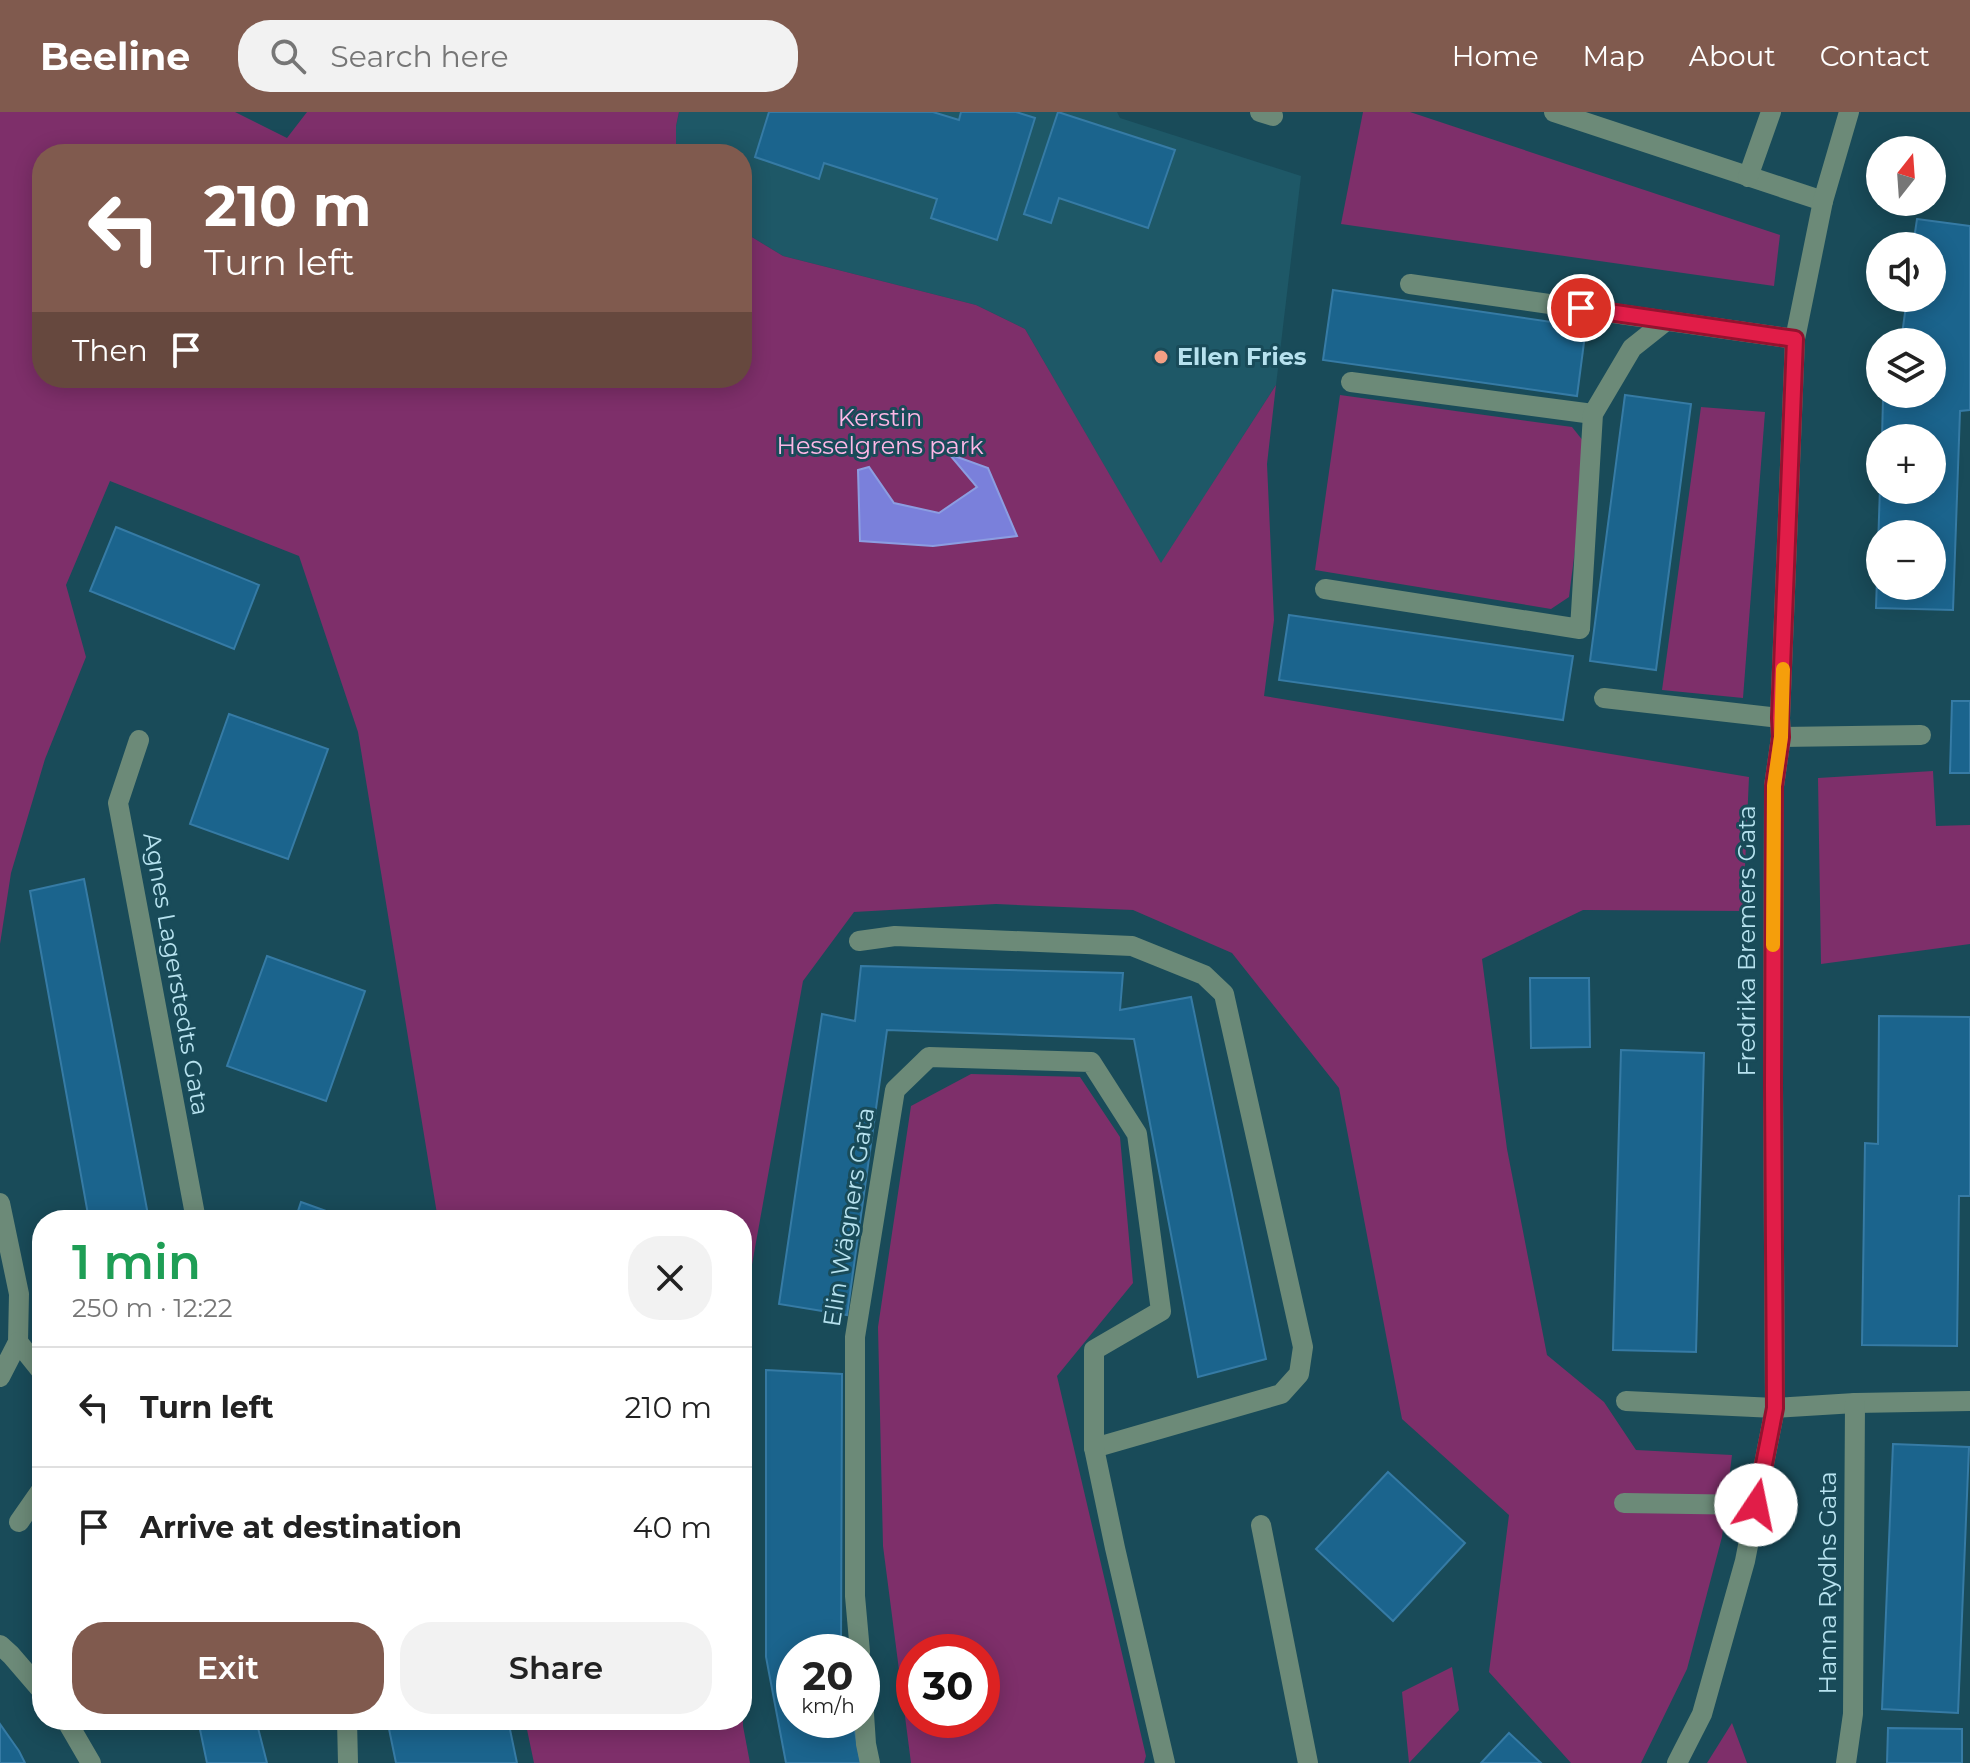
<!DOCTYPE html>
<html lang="en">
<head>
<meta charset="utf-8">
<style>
  body { margin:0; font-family:Montserrat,sans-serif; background:#f2f2f2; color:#222; height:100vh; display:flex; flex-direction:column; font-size:30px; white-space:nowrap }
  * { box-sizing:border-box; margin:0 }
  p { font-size:26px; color:#767676 }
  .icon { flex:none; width:44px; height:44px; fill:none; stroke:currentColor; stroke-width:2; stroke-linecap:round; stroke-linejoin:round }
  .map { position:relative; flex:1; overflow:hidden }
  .drawer { position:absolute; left:32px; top:1098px; width:720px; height:520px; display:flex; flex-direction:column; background:#fff; border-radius:32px; box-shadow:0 4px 20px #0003 }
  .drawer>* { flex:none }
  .hud { position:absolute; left:32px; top:32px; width:720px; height:244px; border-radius:32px; box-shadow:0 4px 20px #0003; background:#805a4e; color:#fff; overflow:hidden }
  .needle { width:52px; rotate:17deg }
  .controls { position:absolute; left:1866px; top:24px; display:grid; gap:16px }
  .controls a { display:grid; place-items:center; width:80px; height:80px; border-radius:50%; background:#fff; box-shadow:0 4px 20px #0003; font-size:40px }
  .speed { position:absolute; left:776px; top:1522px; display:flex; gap:16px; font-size:40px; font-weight:700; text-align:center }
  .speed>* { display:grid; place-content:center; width:104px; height:104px; border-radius:50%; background:#fff; box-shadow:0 4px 20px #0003; line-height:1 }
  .speed small { font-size:20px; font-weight:400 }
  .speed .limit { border:12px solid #d22; background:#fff; color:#111 }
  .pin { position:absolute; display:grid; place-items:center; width:68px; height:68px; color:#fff; margin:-34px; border:4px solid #fff; border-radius:50%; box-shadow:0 2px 8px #0007 }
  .me { position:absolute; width:88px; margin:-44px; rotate:11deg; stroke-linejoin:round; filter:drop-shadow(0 0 6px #0008) }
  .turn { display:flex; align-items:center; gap:28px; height:168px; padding:0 40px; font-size:36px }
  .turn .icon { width:104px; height:104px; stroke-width:2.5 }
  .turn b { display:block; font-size:56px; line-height:68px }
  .then { display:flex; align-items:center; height:76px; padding:0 40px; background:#0003; gap:16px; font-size:30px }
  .round { display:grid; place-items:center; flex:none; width:84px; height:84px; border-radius:32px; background:#f2f2f2 }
  .headline { display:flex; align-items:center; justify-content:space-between; height:136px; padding:0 40px }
  h1 { font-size:48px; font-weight:600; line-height:60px; color:#1e9e55 }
  .action { display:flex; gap:16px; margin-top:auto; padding:16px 40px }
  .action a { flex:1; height:92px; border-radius:32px; background:#805a4e; color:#fff; font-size:32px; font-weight:600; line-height:92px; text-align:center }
  .action a+a { background:#f2f2f2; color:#222 }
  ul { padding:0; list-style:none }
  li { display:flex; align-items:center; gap:24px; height:120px; padding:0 40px; border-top:2px solid #e0e0e0 }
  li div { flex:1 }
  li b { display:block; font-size:30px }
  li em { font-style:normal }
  header { display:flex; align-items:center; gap:48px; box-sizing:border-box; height:112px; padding:0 40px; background:#805a4e; color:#fff }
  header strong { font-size:38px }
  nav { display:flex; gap:44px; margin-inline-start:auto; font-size:28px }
  .search { width:560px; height:72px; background:#f2f2f2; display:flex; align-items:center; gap:20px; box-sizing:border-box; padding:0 28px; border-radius:32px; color:#767676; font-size:30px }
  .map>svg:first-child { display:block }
</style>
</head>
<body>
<header>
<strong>Beeline</strong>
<div class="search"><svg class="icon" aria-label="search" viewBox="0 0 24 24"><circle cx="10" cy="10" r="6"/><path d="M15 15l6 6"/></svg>Search here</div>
<nav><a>Home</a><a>Map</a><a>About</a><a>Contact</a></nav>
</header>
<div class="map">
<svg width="1970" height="1651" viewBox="0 0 1970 1651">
  <rect width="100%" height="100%" fill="#194b59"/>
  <path fill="#1e5867" d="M679,0H1117L1120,6L1301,64L1276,273L1161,452L1025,217L976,193L783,144L742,119V42H676V14Z"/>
  <g fill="#7e2f6a" fill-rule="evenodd">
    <path d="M0,0H235L287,26L307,0H679L676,14V42H42V266H742V119L783,144L976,193L1025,217L1161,451L1276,273L1267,352L1274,508L1264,584L1749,665L1743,799L1583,798L1482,847L1507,1037L1547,1243L1604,1290L1636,1338L1732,1343L1722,1425L1687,1557L1641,1651H1571L1489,1560L1509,1403L1402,1307L1339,976L1232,841L1133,798L996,792L854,800L803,869L742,1208V1108H438L358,620L299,444L110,369L66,473L86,545L45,647L11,761L0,832Z"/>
    <path d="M1363,0H1410L1780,123L1774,174L1341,112Z"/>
    <path d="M1340,283L1572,315L1588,335L1569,485L1551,497L1315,458Z"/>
    <path d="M1701,295L1765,300L1743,586L1662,578Z"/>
    <path d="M1933,659L1936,714L1970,713V832L1821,852L1818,666Z"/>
    <path d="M971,962L1080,965L1120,1025L1133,1171L1057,1264L1146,1644L1144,1651H911L883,1434L878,1215L911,994ZM982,1540V1608H914V1540Z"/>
    <path d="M1452,1555L1459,1598L1409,1651L1402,1580Z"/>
    <path d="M742,1569L743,1614L750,1651H534L525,1608H742Z"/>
    <path d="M1732,1611L1747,1651H1707Z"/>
  </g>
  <path fill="#7a80db" stroke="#8c9de1" stroke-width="2" d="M949,342L988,356L1017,424L933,434L860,429L858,358L869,355L894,391L939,401L977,375Z"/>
  <g fill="#1b648d" stroke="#367ba5" stroke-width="2" fill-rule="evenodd">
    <path d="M769,0H933L959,8L961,0H1016L1035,6L997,128L931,106L937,87L824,51L819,67L755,45Z"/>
    <path d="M1058,0L1175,38L1148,116L1059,86L1051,111L1024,102Z"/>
    <path d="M1917,107L1970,114V298L1960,299L1953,498L1876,496L1880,375V378H1932V326H1882L1883,287L1894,288V282H1932V230H1901L1907,186H1932V134H1913ZM1880,422H1932V474H1880Z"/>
    <path d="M1333,178L1586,215L1577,284L1323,248Z"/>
    <path d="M1625,283L1691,292L1656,558L1590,549Z"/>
    <path d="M116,415L259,473L234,537L90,479Z"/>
    <path d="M1289,503L1573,544L1563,608L1279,568Z"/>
    <path d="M1952,589H1970V661H1950Z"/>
    <path d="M229,602L328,637L288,747L190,712Z"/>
    <path d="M84,767L120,955L149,1108H89L30,779Z"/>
    <path d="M267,844L365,879L326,989L227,954Z"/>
    <path d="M861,854L1123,861L1120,898L1191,885L1266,1247L1198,1265L1134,927L887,918L847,1203L779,1192L822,902L855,909Z"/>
    <path d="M1530,866H1589L1590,935L1531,936Z"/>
    <path d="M1879,904L1970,905V1084H1959L1957,1234L1862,1233L1865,1031L1878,1032Z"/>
    <path d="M1621,938L1704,941L1696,1240L1613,1238Z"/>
    <path d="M301,1090L351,1108H295Z"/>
    <path d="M766,1258L842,1262L841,1540H794V1608H853L861,1651H786L766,1545Z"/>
    <path d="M1893,1332L1969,1335L1958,1601L1882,1597Z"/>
    <path d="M1388,1360L1465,1431L1393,1509L1316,1437Z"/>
    <path d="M198,1608H256L267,1651H207Z"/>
    <path d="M407,1608H508L517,1651H396L388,1612Z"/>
    <path d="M0,1612L19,1639L25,1651H0Z"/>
    <path d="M1888,1616L1962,1617V1651H1887Z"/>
    <path d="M1509,1621L1541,1651H1481Z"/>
  </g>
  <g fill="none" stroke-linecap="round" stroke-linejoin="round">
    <g stroke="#6c8a78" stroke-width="20">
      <path d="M1260,0L1273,4"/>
      <path d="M1554,0L1823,89"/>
      <path d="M1748,65L1771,0"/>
      <path d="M1410,172L1795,227"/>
      <path d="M1351,270L1593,302"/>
      <path d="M1325,477L1580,517L1593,302L1632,236L1666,209"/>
      <path d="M1604,586L1780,606"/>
      <path d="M1781,625L1921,623"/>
      <path d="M139,628L118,691L196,1108"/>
      <path d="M859,829L895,824L1132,834L1204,863L1224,882L1303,1235L1299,1262L1281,1282L1094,1336"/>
      <path d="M0,1091L19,1182L18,1230L0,1265"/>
      <path d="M18,1230L42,1260"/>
      <path d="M1626,1289L1775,1296L1855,1291L1970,1289"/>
      <path d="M1624,1391L1756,1393"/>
      <path d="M19,1410L42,1377"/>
      <path d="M1261,1413L1308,1651"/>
      <path d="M0,1533L11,1543L42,1579"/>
      <path d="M860,1540L855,1484V1225L895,978L929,945L1091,950L1137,1022L1161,1199L1094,1238V1336L1115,1436L1165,1651"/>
      <path d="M862,1572L866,1632L870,1651"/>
      <path d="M66,1608L91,1651"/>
      <path d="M347,1608L348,1651"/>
      <path d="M1677,1651L1702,1602L1745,1449L1775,1296L1773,974L1774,674L1781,625L1780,606L1795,227L1823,89L1849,0"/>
      <path d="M1846,1651L1853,1602L1855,1291"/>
    </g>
  </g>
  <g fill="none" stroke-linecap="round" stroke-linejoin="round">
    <defs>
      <path id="route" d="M1581,196L1795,227L1780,606L1781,625L1774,674L1773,974L1775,1296L1756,1393"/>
    </defs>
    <use href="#route" stroke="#92132f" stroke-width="20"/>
    <use href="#route" stroke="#e11d48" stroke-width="14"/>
    <path stroke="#f59e0b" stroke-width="14" d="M1773,833L1774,674L1781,625L1783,557"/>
  </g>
  <circle fill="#f39f84" stroke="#194b59" stroke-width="3" cx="1161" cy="245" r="8"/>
  <g text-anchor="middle" stroke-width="6" stroke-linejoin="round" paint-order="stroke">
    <g font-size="24" font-weight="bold" fill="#b7e2ef" stroke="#194b59" text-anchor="start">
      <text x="1177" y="253">Ellen Fries</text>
    </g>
    <g font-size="24" fill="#fdb7e6" stroke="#194b59">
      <text x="880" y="314">Kerstin<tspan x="880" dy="28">Hesselgrens park</tspan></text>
    </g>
    <g font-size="24" fill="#b7e2ef" stroke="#194b59">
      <text transform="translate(1747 829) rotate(-90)" y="8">Fredrika Bremers Gata</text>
      <text transform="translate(176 862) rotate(80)" y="8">Agnes Lagerstedts Gata</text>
      <text transform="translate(849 1105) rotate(-81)" y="8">Elin Wägners Gata</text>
      <text transform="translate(1828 1471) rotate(-90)" y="8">Hanna Rydhs Gata</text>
    </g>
  </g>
</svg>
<div class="controls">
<a><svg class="needle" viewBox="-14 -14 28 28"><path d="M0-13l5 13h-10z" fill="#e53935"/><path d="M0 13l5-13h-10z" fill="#767676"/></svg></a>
<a><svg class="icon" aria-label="sound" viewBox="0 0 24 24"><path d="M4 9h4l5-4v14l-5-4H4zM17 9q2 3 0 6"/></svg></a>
<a><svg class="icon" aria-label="layers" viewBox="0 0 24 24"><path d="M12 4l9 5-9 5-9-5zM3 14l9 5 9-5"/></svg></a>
<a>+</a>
<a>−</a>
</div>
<div class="speed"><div>20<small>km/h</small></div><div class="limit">30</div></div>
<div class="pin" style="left:1581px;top:196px;background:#d93025"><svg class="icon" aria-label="arrive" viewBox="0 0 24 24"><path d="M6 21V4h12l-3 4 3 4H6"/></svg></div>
<svg class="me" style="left:1756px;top:1393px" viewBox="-20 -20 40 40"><circle r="19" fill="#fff"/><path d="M0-13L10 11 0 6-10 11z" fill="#e11d48"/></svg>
<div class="hud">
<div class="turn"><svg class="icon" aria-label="left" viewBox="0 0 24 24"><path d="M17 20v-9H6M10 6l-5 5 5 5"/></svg><div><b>210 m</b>Turn left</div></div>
<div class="then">Then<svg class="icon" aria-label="arrive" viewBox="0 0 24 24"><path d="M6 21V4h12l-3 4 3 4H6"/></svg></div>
</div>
<section class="drawer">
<div class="headline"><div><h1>1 min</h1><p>250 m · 12:22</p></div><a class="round"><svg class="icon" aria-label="close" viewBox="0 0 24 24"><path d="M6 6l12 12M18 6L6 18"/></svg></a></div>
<ul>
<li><svg class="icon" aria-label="left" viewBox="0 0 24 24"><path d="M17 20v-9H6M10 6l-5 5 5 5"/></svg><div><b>Turn left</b></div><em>210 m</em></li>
<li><svg class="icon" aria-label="arrive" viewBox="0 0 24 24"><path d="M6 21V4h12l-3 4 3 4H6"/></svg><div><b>Arrive at destination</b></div><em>40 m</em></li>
</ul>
<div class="action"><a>Exit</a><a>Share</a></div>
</section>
</div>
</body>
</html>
